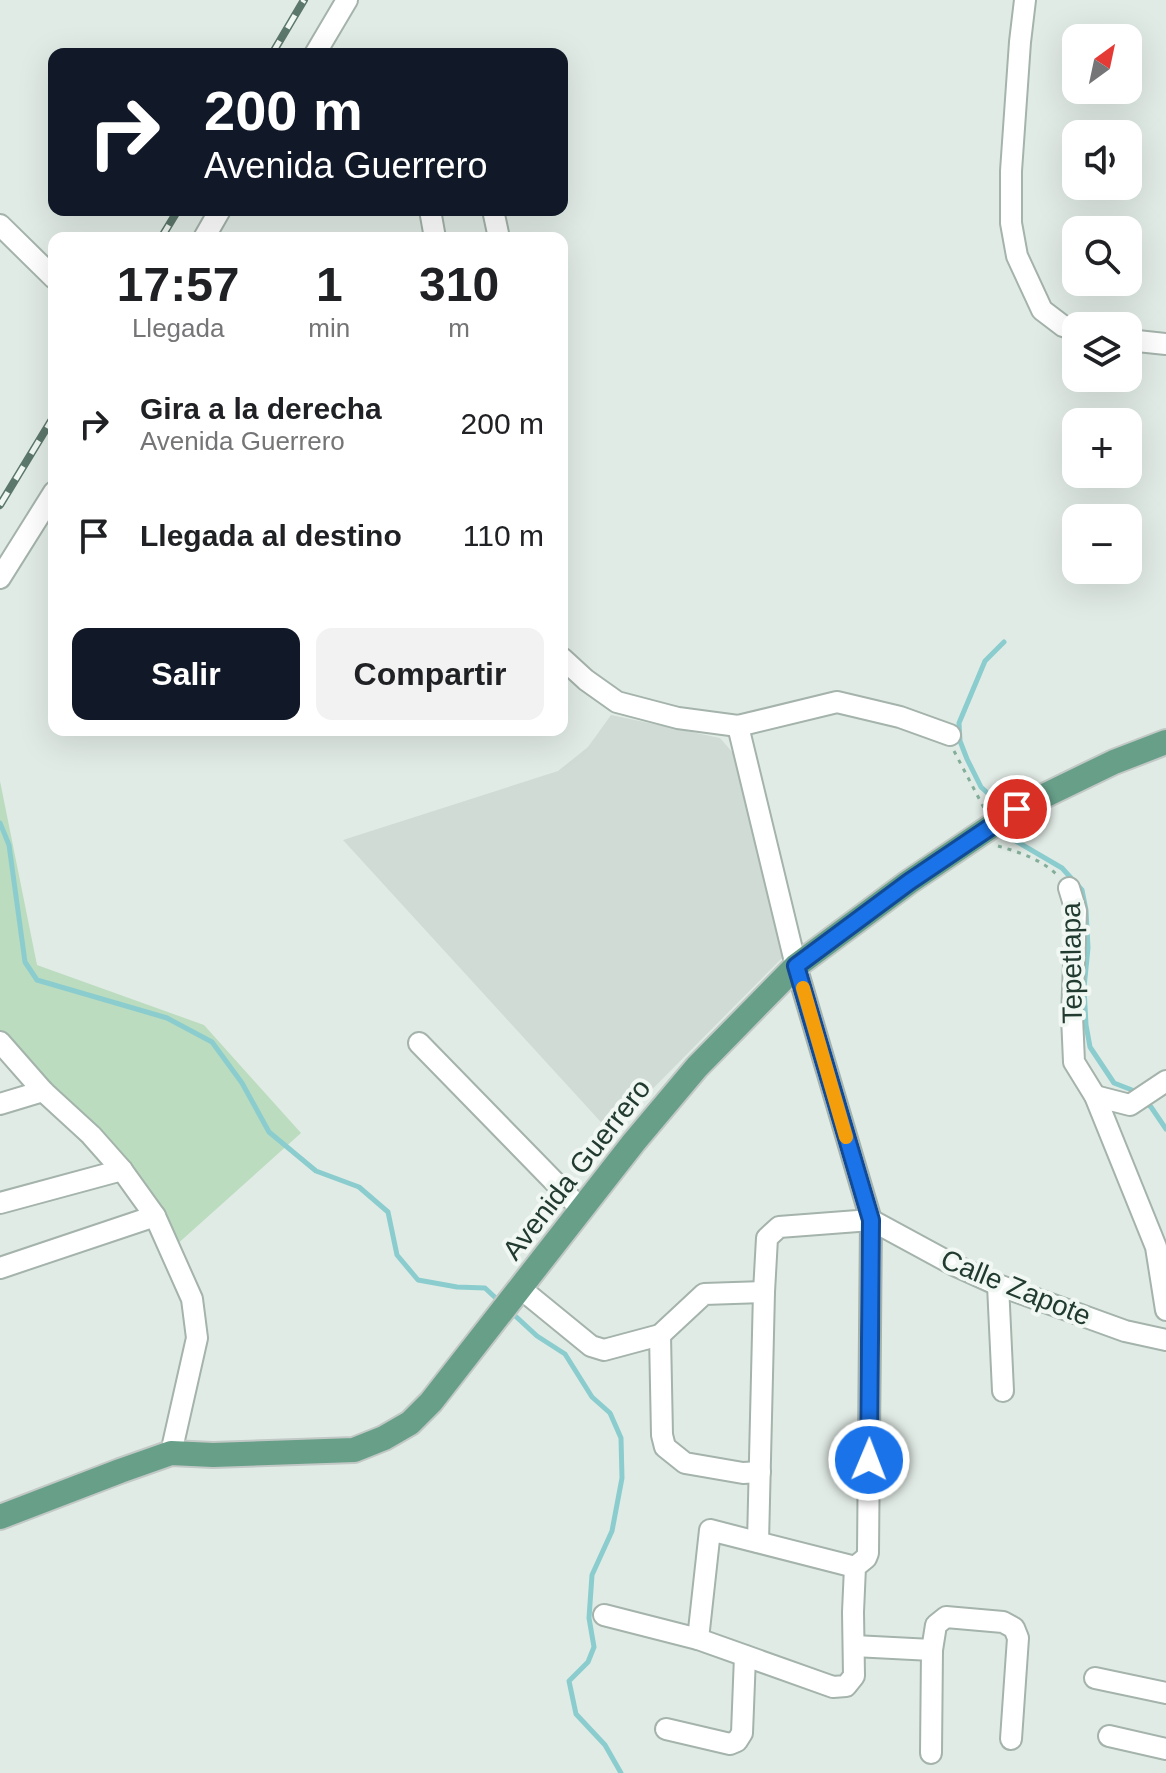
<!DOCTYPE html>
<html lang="es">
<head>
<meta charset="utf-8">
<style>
  body { margin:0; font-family:Arial,sans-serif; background:#f2f2f2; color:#202124; height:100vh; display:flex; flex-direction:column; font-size:30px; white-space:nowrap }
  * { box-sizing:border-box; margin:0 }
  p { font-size:26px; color:#757577 }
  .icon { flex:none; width:44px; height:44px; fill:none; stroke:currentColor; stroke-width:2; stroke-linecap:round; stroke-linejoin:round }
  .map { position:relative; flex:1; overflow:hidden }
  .details { position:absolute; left:48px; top:232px; width:520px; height:504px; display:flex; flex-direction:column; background:#fff; border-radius:16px; box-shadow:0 8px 32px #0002 }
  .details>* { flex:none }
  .banner { position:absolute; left:48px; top:48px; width:520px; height:168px; border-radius:16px; box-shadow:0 8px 32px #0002; background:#111827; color:#fff; overflow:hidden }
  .needle { width:52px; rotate:33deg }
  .fabs { position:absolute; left:1062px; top:24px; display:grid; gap:16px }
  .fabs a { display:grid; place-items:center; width:80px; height:80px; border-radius:16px; background:#fff; box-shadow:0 8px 32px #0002; font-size:40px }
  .pin { position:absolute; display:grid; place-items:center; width:68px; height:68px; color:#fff; margin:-34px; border:4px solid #fff; border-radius:50%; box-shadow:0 2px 8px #0007 }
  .me { position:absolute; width:88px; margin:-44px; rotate:1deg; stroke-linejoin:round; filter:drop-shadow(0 0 6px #0008) }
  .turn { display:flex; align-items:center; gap:28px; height:168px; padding:0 24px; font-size:36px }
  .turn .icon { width:104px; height:104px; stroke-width:2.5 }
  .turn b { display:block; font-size:56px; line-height:68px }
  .eta { display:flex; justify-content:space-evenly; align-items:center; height:136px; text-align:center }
  .eta b { font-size:48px; font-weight:700; line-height:56px }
  .cta { display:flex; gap:16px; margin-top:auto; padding:16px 24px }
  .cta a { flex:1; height:92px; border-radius:16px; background:#111827; color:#fff; font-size:32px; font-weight:700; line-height:92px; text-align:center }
  .cta a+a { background:#f2f2f2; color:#202124 }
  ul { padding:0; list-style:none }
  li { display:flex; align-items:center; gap:24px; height:112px; padding:0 24px }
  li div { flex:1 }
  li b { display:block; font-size:30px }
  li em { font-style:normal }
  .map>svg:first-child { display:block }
</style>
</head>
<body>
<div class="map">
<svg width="1166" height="1773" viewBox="0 0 1166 1773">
  <rect width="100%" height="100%" fill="#e1ebe5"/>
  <path fill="#cfdbd4" d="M611,715L720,738L739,760L784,956L610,1132L343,840L558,771L588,747Z"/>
  <path fill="#bbdcbf" d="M0,781L37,965L204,1025L301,1133L174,1247L0,1051Z"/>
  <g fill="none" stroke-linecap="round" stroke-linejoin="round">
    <g stroke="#8bcdce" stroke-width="5">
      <path d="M1000,812L993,798L981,787L967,759L960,741L959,723L985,661L1004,642"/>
      <path d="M0,823L9,845L25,962L37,980L167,1018L212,1042L242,1083L269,1132L316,1171L359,1187L388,1212L397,1255L418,1280L457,1287L485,1288L500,1302"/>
      <path d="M1007,825L1014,840L1062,868L1082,890L1086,910L1088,948L1084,988L1086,1025L1090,1047L1114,1083L1132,1090L1137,1095"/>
      <path d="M1145,1102L1151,1107L1166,1129"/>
      <path d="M511,1312L537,1336L565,1354L592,1397L610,1413L621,1438L622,1478L612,1531L592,1575L589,1618L594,1647L588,1662L569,1681L576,1714L605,1745L621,1773"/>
    </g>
    <defs>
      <g id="minor">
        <path d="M1025,0L1020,42L1011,171V223L1017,256L1042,310L1063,326L1076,330"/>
        <path d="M315,54L347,0"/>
        <path d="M430,210L435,238"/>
        <path d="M493,210L499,238"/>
        <path d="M0,225L54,278"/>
        <path d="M204,238L220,210"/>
        <path d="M1128,340L1166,344"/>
        <path d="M0,578L54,492"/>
        <path d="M562,658L586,680L617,702L678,718L738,726L837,702L900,717L950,735"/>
        <path d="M1069,888L1076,911L1072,1016L1074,1062L1095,1096L1156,1247L1166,1310"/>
        <path d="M0,1042L43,1091L91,1135L122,1170L155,1216L192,1299L197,1338L171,1453"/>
        <path d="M419,1043L581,1209"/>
        <path d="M1095,1096L1130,1105L1166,1081"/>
        <path d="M0,1104L43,1091"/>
        <path d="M0,1203L122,1170"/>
        <path d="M0,1268L155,1216"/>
        <path d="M998,1285L1003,1391"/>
        <path d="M520,1288L591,1346L604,1350L660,1335L704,1294L764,1292"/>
        <path d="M660,1335L662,1435L665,1447L685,1463L743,1473L760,1472"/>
        <path d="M758,1542L764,1292L767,1238L779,1227L871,1220L954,1265L998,1285L1125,1331L1166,1340"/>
        <path d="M604,1615L698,1639L833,1687L846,1686L854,1676L853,1612L855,1567L866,1558L868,1553L871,1220L796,966L738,726"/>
        <path d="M698,1639L710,1530L855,1567"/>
        <path d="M854,1646L932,1650"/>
        <path d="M1095,1678L1166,1693"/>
        <path d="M666,1729L730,1744L737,1741L742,1733L745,1656"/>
        <path d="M1109,1736L1166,1749"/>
        <path d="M931,1753L932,1650L936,1625L946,1617L1003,1622L1014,1628L1018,1638L1011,1739"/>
      </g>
      <path id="major" d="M0,1517L120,1471L171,1453L213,1455L354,1450L384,1438L410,1423L431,1402L634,1142L697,1067L796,966L909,882L1017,809L1114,762L1166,742"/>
    </defs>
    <use href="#minor" stroke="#a4b3ab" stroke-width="24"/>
    <use href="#major" stroke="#c1c8c5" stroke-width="28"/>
    <g stroke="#83ae9a" stroke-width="3" stroke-dasharray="4 6" stroke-linecap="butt">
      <path d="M954,751L984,808"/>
      <path d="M998,846C1019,852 1043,860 1058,876"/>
    </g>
    <use href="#minor" stroke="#fff" stroke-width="20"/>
    <use href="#major" stroke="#679f89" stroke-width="24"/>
    <defs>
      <g id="rail">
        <path d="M272,54L304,0"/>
        <path d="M161,238L178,210"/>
        <path d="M0,505L54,416"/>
      </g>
    </defs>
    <use href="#rail" stroke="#5c776c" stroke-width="8"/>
    <use href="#rail" stroke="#f1f8f4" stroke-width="5" stroke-dasharray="15" stroke-linecap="butt"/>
  </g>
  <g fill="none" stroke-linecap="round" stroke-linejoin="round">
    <defs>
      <path id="route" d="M869,1460L871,1220L796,966L909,882L1017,809"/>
    </defs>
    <use href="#route" stroke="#114b97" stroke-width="20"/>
    <use href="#route" stroke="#1a73e8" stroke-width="14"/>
    <path stroke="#f59e0b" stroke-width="14" d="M803,988L846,1137"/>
  </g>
  <g text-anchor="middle" stroke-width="8" stroke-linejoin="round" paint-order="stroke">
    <g font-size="28" fill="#223b31" stroke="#f1f8f4">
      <text transform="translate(1071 963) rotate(-91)" y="10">Tepetlapa</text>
      <text transform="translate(576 1169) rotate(-52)" y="10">Avenida Guerrero</text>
      <text transform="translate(1016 1287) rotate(22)" y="10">Calle Zapote</text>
    </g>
  </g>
</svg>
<div class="fabs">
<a><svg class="needle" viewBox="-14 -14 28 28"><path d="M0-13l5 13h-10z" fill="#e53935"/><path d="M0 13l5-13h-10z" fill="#757577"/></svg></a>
<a><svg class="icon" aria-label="sound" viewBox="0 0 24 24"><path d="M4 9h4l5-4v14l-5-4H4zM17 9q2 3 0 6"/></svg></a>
<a><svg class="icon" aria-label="search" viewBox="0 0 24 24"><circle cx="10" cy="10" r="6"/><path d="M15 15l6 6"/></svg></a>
<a><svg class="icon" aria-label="layers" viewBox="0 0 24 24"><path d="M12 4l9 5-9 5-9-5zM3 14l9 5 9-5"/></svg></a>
<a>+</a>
<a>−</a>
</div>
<div class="pin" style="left:1017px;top:809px;background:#d93025"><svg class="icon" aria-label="arrive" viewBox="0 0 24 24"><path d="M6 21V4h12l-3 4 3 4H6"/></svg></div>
<svg class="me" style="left:869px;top:1460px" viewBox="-20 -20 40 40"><circle r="17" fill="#1a73e8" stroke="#fff" stroke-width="3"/><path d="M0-11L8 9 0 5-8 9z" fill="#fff"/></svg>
<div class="banner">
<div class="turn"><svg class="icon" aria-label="right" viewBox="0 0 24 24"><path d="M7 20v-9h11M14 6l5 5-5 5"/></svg><div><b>200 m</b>Avenida Guerrero</div></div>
</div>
<section class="details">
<div class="eta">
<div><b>17:57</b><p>Llegada</p></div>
<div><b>1</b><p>min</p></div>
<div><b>310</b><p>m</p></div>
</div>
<ul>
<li><svg class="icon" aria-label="right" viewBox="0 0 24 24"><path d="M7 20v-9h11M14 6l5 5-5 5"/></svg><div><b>Gira a la derecha</b><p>Avenida Guerrero</p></div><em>200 m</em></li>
<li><svg class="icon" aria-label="arrive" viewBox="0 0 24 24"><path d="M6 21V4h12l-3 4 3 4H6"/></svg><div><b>Llegada al destino</b></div><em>110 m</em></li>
</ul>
<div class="cta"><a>Salir</a><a>Compartir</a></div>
</section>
</div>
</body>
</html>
